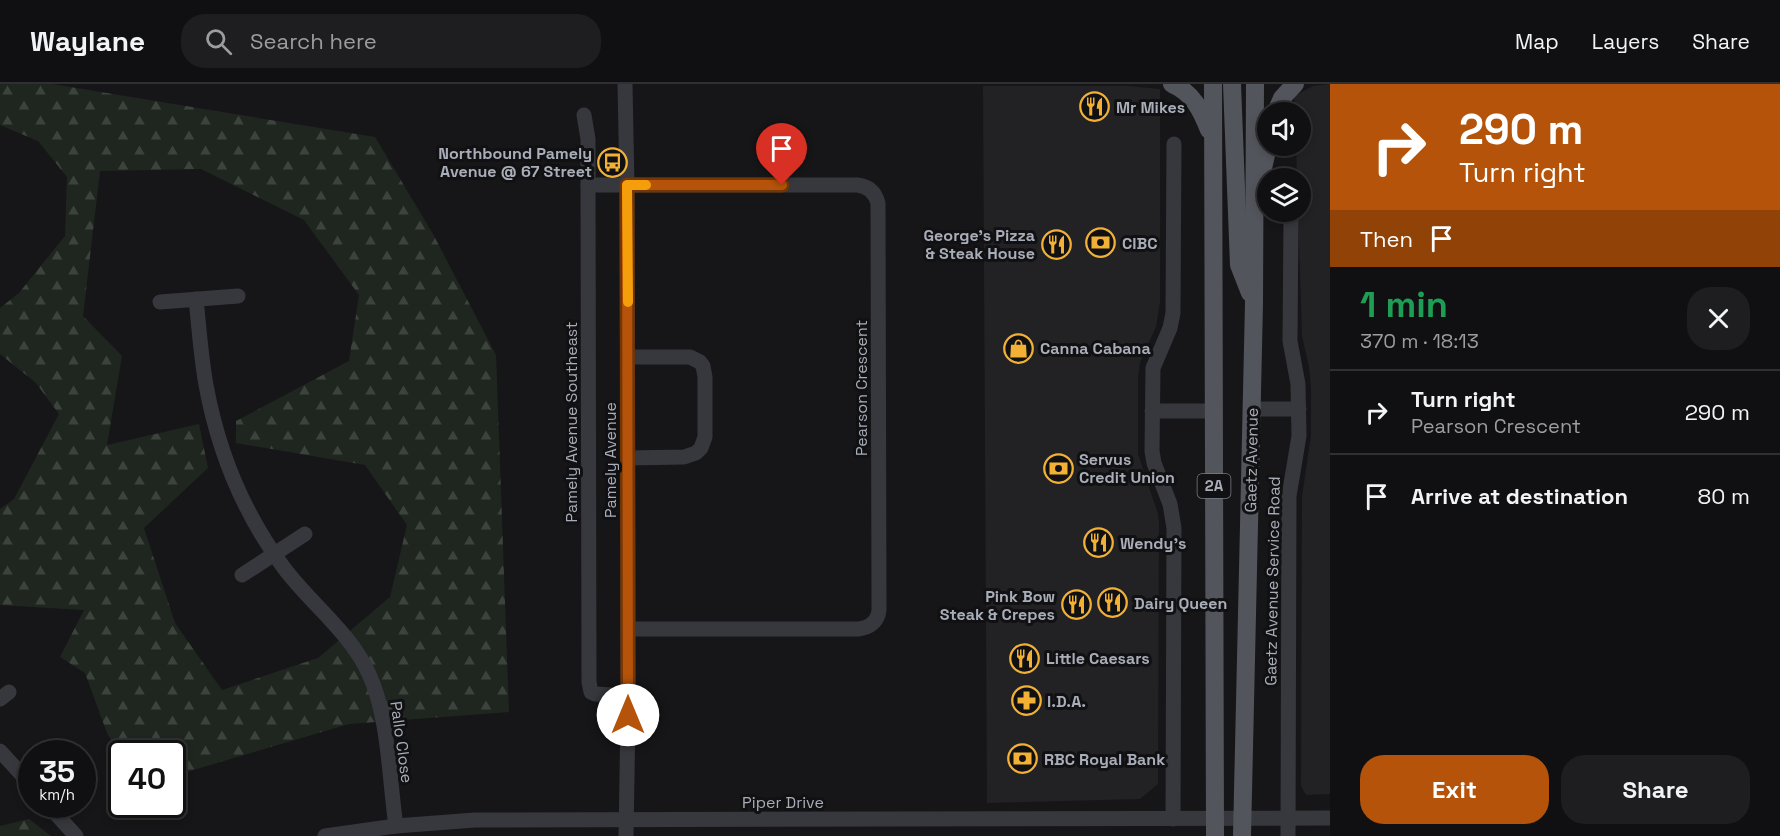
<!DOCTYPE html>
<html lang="en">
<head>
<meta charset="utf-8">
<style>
  body { margin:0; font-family:"Space Grotesk",sans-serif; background:#1e1e20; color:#f1f3f6; height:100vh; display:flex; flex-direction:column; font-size:22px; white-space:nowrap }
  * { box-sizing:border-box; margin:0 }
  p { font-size:20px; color:#9c9d9f }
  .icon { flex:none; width:33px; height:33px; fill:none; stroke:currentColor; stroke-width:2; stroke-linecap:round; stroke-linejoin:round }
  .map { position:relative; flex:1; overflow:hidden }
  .sheet { display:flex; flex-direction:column; background:#101012; width:450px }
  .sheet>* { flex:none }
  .guide { background:#b45309; color:#fff; overflow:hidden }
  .tools { position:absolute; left:1257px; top:18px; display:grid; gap:12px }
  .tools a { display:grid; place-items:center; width:54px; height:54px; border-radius:50%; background:#101012; box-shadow:0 3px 9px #0003,0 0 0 2px #303032; font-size:30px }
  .speed { position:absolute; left:18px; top:656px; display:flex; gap:12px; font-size:30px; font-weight:700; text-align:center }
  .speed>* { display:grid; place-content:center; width:78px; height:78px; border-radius:50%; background:#101012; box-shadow:0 3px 9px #0003,0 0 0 2px #303032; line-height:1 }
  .speed small { font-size:15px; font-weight:400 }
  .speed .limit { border:3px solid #111; border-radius:9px; background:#fff; color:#111 }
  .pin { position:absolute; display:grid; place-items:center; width:51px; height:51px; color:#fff; margin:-62px -26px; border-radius:50% 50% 50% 0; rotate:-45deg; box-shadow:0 0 6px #0007 }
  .pin .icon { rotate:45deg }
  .me { position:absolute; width:66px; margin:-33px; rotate:0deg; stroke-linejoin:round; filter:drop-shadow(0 0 4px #0008) }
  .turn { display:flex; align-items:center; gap:21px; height:126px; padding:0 30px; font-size:27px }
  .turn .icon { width:78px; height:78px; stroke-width:2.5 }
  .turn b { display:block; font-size:42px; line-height:51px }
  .then { display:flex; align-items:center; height:57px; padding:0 30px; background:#0003; gap:12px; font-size:22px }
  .round { display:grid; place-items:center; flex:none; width:63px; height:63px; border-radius:24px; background:#1e1e20 }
  .overview { display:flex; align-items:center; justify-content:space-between; height:102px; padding:0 30px }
  h1 { font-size:36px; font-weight:600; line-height:45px; color:#1e9e55 }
  .cta { display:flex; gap:12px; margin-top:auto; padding:12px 30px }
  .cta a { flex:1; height:69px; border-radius:24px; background:#b45309; color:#fff; font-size:24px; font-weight:600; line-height:69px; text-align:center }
  .cta a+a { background:#1e1e20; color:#f1f3f6 }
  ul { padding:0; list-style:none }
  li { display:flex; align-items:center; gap:18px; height:84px; padding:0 30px; border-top:2px solid #303032 }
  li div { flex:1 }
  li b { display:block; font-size:22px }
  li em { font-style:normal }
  header { display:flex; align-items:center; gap:36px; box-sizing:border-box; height:84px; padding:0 30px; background:#101012; border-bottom:2px solid #303032 }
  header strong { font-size:28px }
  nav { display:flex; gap:33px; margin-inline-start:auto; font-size:21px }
  .search { width:420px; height:54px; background:#1e1e20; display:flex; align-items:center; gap:15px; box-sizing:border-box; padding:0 21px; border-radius:24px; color:#9c9d9f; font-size:22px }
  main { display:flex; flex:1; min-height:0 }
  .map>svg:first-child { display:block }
</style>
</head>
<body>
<header>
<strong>Waylane</strong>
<div class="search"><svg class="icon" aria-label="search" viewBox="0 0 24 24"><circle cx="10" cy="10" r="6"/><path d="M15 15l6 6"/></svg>Search here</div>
<nav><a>Map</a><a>Layers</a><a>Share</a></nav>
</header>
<main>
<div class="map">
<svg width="1330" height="752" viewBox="0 0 1330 752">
  <defs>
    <pattern id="forest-firs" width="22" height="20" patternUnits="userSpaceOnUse" patternTransform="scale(1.5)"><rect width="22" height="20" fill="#1e261f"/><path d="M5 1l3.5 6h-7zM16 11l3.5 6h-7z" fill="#3c433d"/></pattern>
  </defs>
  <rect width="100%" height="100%" fill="#161618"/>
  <g fill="#222225">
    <path d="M1330,0V710L1306,711L1301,702L1302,413L1311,351V304L1309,283L1302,252L1298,128H1300V94H1297L1296,62H1300V28H1295L1294,12L1313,2Z"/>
    <path d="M983,2H1128L1160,5V218L1156,243L1140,278L1138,293V370L1158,430L1159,439L1158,700L1140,715L987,719Z"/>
  </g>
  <g fill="url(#forest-firs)" fill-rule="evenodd">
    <path d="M0,0H52L375,53L433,150L496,271L509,628L349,640L173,692L172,669H122L121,672L107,649L85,589L60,573L84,526L0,521V425L14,415L59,330L36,299L0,270V224L19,209L65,152L67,93L38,57L0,41ZM201,85L304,136L359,211L349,277L236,337V359L365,381L407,441L390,513L318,574L222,606L175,539L144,444L208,384L199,340L107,361L122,272L83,232L100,87Z"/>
    <path d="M29,735L51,752H0V742Z"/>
  </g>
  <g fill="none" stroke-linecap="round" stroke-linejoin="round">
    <g stroke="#37383d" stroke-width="15">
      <path d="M625,0L627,101L628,461V631L626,752"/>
      <path d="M584,31L588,55V101L589,598L591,608L595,610L628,612"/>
      <path d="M588,101H857C868,102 875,108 878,119L879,526C878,537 870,544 858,545H628"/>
      <path d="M196,215C199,244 201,273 206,301C218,367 244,430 284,484C311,520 350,548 369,590C389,633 389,695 396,742"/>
      <path d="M160,218L238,212"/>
      <path d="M628,273H690L700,278L703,282L705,293V353L701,364L696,369L684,373L628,374"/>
      <path d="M1252,325H1299"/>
      <path d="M1152,327H1213"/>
      <path d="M242,491L305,450"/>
      <path d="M0,615L9,608"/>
      <path d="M0,667L32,702"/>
      <path d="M47,720L76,752"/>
      <path d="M1173,735L1174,444L1170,420L1154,379L1152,367L1153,284L1170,244L1173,229L1174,60"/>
      <path d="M325,752L396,742L475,736L1330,734"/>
      <path d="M1288,752L1289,412L1299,352L1298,300L1290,257L1291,136"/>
    </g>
    <g stroke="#53555c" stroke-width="18">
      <path d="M1172,0C1193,9 1201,26 1209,46"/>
      <path d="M1213,0L1215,752"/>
      <path d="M1232,0L1239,181L1250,209"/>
      <path d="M1276,28L1282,14L1295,0"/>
      <path d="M1261,93L1268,62"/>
      <path d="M1242,752L1254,219L1255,0"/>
    </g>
  </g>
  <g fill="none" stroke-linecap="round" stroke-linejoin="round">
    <defs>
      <path id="route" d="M628,631L627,101H782"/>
    </defs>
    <use href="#route" stroke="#753606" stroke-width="15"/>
    <use href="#route" stroke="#b45309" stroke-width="10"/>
    <path stroke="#f59e0b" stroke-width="10" d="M628,218L627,101H646"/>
  </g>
  <defs>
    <symbol id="restaurant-ring" viewBox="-11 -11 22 22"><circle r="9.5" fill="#111113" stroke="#f2b134" stroke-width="1.5"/><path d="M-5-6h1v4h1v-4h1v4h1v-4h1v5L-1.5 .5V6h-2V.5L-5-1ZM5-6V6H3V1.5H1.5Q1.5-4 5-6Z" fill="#f2b134"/></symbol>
    <symbol id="bus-ring" viewBox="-11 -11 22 22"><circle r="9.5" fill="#111113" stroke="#f2b134" stroke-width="1.5"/><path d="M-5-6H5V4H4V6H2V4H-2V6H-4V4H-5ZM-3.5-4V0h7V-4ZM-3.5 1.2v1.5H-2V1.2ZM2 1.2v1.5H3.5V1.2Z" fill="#f2b134"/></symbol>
    <symbol id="bank-ring" viewBox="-11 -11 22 22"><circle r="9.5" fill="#111113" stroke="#f2b134" stroke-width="1.5"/><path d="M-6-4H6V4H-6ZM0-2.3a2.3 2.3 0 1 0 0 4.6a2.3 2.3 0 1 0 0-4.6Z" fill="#f2b134"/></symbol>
    <symbol id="shop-ring" viewBox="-11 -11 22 22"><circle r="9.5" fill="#111113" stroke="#f2b134" stroke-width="1.5"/><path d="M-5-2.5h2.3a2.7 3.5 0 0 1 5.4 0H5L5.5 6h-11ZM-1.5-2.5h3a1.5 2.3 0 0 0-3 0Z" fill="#f2b134"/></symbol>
    <symbol id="pharmacy-ring" viewBox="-11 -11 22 22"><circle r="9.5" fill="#111113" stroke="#f2b134" stroke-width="1.5"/><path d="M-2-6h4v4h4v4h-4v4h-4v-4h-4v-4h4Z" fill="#f2b134"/></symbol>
  </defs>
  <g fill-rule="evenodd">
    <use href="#restaurant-ring" x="1078" y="6" width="33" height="33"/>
    <use href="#bus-ring" x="596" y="62" width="33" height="33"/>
    <use href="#bank-ring" x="1084" y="142" width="33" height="33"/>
    <use href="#restaurant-ring" x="1040" y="144" width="33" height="33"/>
    <use href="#shop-ring" x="1002" y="248" width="33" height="33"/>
    <use href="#bank-ring" x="1042" y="368" width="33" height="33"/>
    <use href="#restaurant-ring" x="1082" y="442" width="33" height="33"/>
    <use href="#restaurant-ring" x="1096" y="502" width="33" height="33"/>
    <use href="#restaurant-ring" x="1060" y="504" width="33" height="33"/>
    <use href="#restaurant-ring" x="1008" y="558" width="33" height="33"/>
    <use href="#pharmacy-ring" x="1010" y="600" width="33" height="33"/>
    <use href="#bank-ring" x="1006" y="658" width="33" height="33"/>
  </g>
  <g text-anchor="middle" stroke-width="6" stroke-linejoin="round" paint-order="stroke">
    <rect fill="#111113" stroke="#7b7e86" stroke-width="1.5" x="1197.5" y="390" width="33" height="24" rx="4.5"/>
    <g font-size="15" font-weight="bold" fill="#a8adb8">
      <text x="1214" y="407">2A</text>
    </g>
    <g font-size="16" font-weight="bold" fill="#a8adb8" stroke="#111113" text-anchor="start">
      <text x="1116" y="29">Mr Mikes</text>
      <text x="592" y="75" text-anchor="end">Northbound Pamely<tspan x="592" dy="18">Avenue @ 67 Street</tspan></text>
      <text x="1035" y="157" text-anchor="end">George's Pizza<tspan x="1035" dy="18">&amp; Steak House</tspan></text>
      <text x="1122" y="165">CIBC</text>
      <text x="1040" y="270">Canna Cabana</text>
      <text x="1079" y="381">Servus<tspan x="1079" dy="18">Credit Union</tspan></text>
      <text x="1120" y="465">Wendy's</text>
      <text x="1055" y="518" text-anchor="end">Pink Bow<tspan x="1055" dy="18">Steak &amp; Crepes</tspan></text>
      <text x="1134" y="525">Dairy Queen</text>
      <text x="1046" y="580">Little Caesars</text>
      <text x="1047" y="623">I.D.A.</text>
      <text x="1044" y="681">RBC Royal Bank</text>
    </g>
    <g font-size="16" fill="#a8adb8" stroke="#111113">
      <text transform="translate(861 304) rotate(-90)" y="6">Pearson Crescent</text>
      <text transform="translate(571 338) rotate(-90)" y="6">Pamely Avenue Southeast</text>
      <text transform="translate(610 376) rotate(-90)" y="6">Pamely Avenue</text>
      <text transform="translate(1251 376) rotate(-89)" y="6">Gaetz Avenue</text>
      <text transform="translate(1272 497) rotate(-89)" y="6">Gaetz Avenue Service Road</text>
      <text transform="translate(402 658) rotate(82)" y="6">Pallo Close</text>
      <text x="783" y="724">Piper Drive</text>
    </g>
  </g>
</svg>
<div class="tools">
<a><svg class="icon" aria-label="sound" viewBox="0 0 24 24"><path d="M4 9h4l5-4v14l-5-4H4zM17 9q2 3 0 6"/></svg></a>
<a><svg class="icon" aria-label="layers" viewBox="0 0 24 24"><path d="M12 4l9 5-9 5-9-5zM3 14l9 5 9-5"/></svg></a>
</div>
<div class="speed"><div>35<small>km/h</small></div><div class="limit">40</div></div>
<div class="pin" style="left:782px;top:101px;background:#d93025"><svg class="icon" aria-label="arrive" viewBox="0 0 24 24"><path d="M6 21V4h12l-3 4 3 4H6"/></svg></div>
<svg class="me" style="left:628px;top:631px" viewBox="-20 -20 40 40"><circle r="19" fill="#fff"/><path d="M0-13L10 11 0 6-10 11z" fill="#b45309"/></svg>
</div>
<section class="sheet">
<div class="guide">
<div class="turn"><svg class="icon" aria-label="right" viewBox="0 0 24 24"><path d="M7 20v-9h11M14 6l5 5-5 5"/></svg><div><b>290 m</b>Turn right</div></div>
<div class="then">Then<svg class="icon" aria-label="arrive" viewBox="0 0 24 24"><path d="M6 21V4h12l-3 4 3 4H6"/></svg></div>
</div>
<div class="overview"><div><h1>1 min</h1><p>370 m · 18:13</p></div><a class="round"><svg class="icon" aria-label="close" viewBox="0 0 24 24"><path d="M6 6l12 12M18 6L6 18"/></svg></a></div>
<ul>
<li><svg class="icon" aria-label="right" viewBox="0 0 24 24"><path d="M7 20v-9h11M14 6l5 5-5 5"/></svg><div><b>Turn right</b><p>Pearson Crescent</p></div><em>290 m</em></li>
<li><svg class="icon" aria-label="arrive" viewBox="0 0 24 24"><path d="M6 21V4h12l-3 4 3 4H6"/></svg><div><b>Arrive at destination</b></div><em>80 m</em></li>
</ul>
<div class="cta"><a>Exit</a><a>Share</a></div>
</section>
</main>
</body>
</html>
